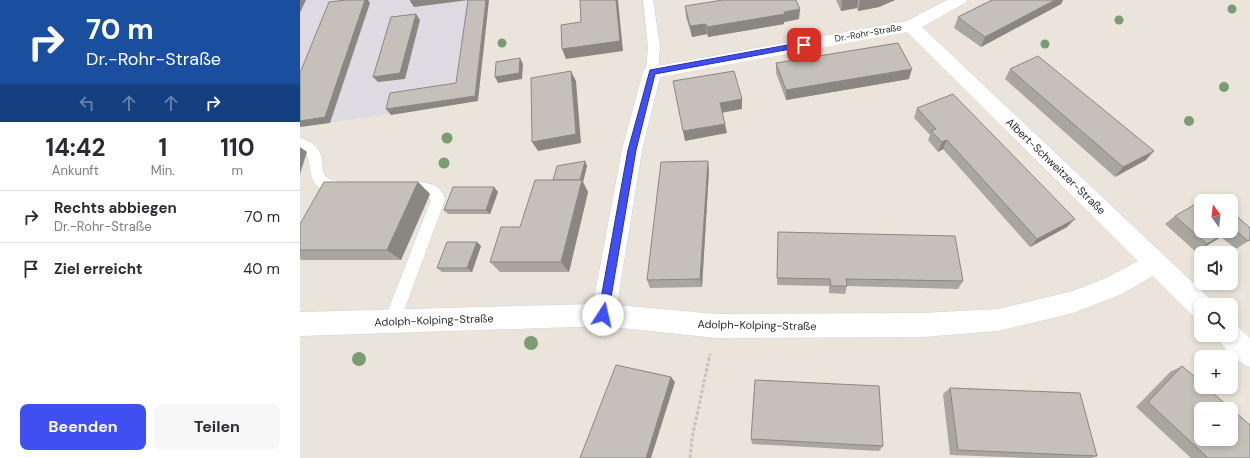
<!DOCTYPE html>
<html lang="de">
<head>
<meta charset="utf-8">
<style>
  body { margin:0; font-family:"DM Sans",sans-serif; background:#f7f7f7; color:#2b2b33; height:100vh; display:flex; flex-direction:column; font-size:15px; white-space:nowrap }
  * { box-sizing:border-box; margin:0 }
  p { font-size:13px; color:#7c7c81 }
  .icon { flex:none; width:22px; height:22px; fill:none; stroke:currentColor; stroke-width:2; stroke-linecap:round; stroke-linejoin:round }
  .map { position:relative; flex:1; overflow:hidden }
  .drawer { display:flex; flex-direction:column; background:#fff; width:300px }
  .drawer>* { flex:none }
  .top-card { background:#1a4fa0; color:#fff; overflow:hidden }
  .needle { width:26px; rotate:345deg }
  .fabs { position:absolute; left:894px; top:194px; display:grid; gap:8px }
  .fabs a { display:grid; place-items:center; width:44px; height:44px; border-radius:8px; background:#fff; box-shadow:0 2px 6px #0003; font-size:20px }
  .pin { position:absolute; display:grid; place-items:center; width:34px; height:34px; color:#fff; margin:-17px; border-radius:8px; box-shadow:0 2px 6px #0006 }
  .me { position:absolute; width:44px; margin:-22px; rotate:10deg; stroke-linejoin:round; filter:drop-shadow(0 0 3px #0008) }
  .turn { display:flex; align-items:center; gap:14px; height:84px; padding:0 20px; font-size:18px }
  .turn .icon { width:52px; height:52px; stroke-width:2.5 }
  .turn b { display:block; font-size:28px; line-height:34px }
  .lanes { display:flex; align-items:center; height:38px; padding:0 20px; background:#0003; justify-content:center; gap:20px; direction:ltr }
  .lanes .off { opacity:.35 }
  .eta { display:flex; justify-content:space-evenly; align-items:center; height:68px; text-align:center }
  .eta b { font-size:24px; font-weight:700; line-height:28px }
  .action { display:flex; gap:8px; margin-top:auto; padding:8px 20px }
  .action a { flex:1; height:46px; border-radius:8px; background:#404ff1; color:#fff; font-size:16px; font-weight:700; line-height:46px; text-align:center }
  .action a+a { background:#f7f7f7; color:#2b2b33 }
  ul { padding:0; list-style:none }
  li { display:flex; align-items:center; gap:12px; height:52px; padding:0 20px; border-top:1px solid #e1e1e2 }
  li div { flex:1 }
  li b { display:block; font-size:15px }
  li em { font-style:normal }
  main { display:flex; flex:1; min-height:0 }
  .map>svg:first-child { display:block }
</style>
</head>
<body>
<main>
<section class="drawer">
<div class="top-card">
<div class="turn"><svg class="icon" aria-label="right" viewBox="0 0 24 24"><path d="M7 20v-9h11M14 6l5 5-5 5"/></svg><div><b>70 m</b>Dr.-Rohr-Straße</div></div>
<div class="lanes"><svg class="icon off" aria-label="left" viewBox="0 0 24 24"><path d="M17 20v-9H6M10 6l-5 5 5 5"/></svg><svg class="icon off" aria-label="ahead" viewBox="0 0 24 24"><path d="M12 20V5M6 11l6-6 6 6"/></svg><svg class="icon off" aria-label="ahead" viewBox="0 0 24 24"><path d="M12 20V5M6 11l6-6 6 6"/></svg><svg class="icon" aria-label="right" viewBox="0 0 24 24"><path d="M7 20v-9h11M14 6l5 5-5 5"/></svg></div>
</div>
<div class="eta">
<div><b>14:42</b><p>Ankunft</p></div>
<div><b>1</b><p>Min.</p></div>
<div><b>110</b><p>m</p></div>
</div>
<ul>
<li><svg class="icon" aria-label="right" viewBox="0 0 24 24"><path d="M7 20v-9h11M14 6l5 5-5 5"/></svg><div><b>Rechts abbiegen</b><p>Dr.-Rohr-Straße</p></div><em>70 m</em></li>
<li><svg class="icon" aria-label="arrive" viewBox="0 0 24 24"><path d="M6 21V4h12l-3 4 3 4H6"/></svg><div><b>Ziel erreicht</b></div><em>40 m</em></li>
</ul>
<div class="action"><a>Beenden</a><a>Teilen</a></div>
</section>
<div class="map">
<svg width="950" height="458" viewBox="0 0 950 458">
  <rect width="100%" height="100%" fill="#eae4da"/>
  <path fill="#dddae2" d="M0,0H189L178,101L0,127Z"/>
  <g fill="none" stroke-linecap="round" stroke-linejoin="round">
    <defs>
      <g id="service">
        <path d="M343,0H353L360,47L358,72L356,75L352,76L348,75L346,72L348,47Z"/>
        <path d="M0,138C33,148 15,169 28,178C33,182 43,180 49,182L51,186L49,190C44,192 39,191 33,191C0,190 18,156 0,149Z"/>
        <path d="M106,182C122,183 141,180 145,200L100,321L98,327L92,329L86,327L84,321L131,200L127,195L101,192L99,188L101,184Z"/>
      </g>
      <g id="minor">
        <path d="M647,0H667L665,3L622,27L910,299L912,305H901V318L892,315L853,276L822,294L773,313L698,331L622,337L416,338L303,326L0,336V312L293,304L322,150L343,72L346,68L607,21ZM607,32L838,261L806,278L773,291L698,309L622,313L416,314L317,305L342,150L360,77Z"/>
        <path d="M931,324L938,327L950,338V367C936,362 923,349 917,335H931Z"/>
      </g>
    </defs>
    <use href="#service" stroke="#cfd1e0" stroke-width="1"/>
    <use href="#minor" stroke="#cfd1e0" stroke-width="1"/>
    <path stroke="#c3c3c3" stroke-width="3" stroke-dasharray="3.5 2" stroke-linecap="butt" d="M390,458L392,438L410,354"/>
    <use href="#service" fill="#fff" fill-rule="evenodd"/>
    <use href="#minor" fill="#fff" fill-rule="evenodd"/>
  </g>
  <g fill="#7d9b72">
    <circle cx="932" cy="9" r="4.5"/>
    <circle cx="819" cy="20" r="4.5"/>
    <circle cx="202" cy="43" r="4.5"/>
    <circle cx="745" cy="44" r="4.5"/>
    <circle cx="924" cy="87" r="5"/>
    <circle cx="889" cy="121" r="5"/>
    <circle cx="147" cy="138" r="5.5"/>
    <circle cx="144" cy="163" r="5.5"/>
    <circle cx="231" cy="343" r="7"/>
    <circle cx="59" cy="359" r="7"/>
  </g>
  <g fill="#a9a6a0">
    <path d="M536,0H595L579,7L558,11L557,8L541,11Z"/>
    <path d="M692,0H763L761,4L681,47L654,28L658,17Z"/>
    <path d="M385,6L499,19L484,22V24L408,37L407,34L392,37L386,17Z"/>
    <path d="M476,63L609,79L486,100L476,73Z"/>
    <path d="M710,69L846,160L815,177L705,79Z"/>
    <path d="M617,108L767,227L730,247L643,149L638,152L628,140L630,135L614,118Z"/>
    <path d="M287,166L283,182L288,192L269,272H200L190,262L220,227Z"/>
    <path d="M409,170L402,287L350,288L347,280Z"/>
    <path d="M118,182L130,194L101,260H2L0,259V224Z"/>
    <path d="M194,187L198,192L190,214H148L144,210Z"/>
    <path d="M931,211L950,240L936,249L921,237L896,252L865,224L875,216L901,231H931Z"/>
    <path d="M478,232L663,281L658,289L547,286L545,294L529,293V286L477,285Z"/>
    <path d="M177,242L181,246L172,272H142L137,268Z"/>
    <path d="M882,366L950,458H891L836,407L870,372Z"/>
    <path d="M650,388L797,456L791,458H728L650,455L643,394Z"/>
    <path d="M451,439L583,446L579,451L452,444Z"/>
  </g>
  <g fill="#8a8782">
    <path d="M0,0H6L0,13Z"/>
    <path d="M65,0H68L70,3L30,123L0,127V121Z"/>
    <path d="M121,0H169L114,7L110,1Z"/>
    <path d="M186,0H189L178,101L91,115L86,109L175,96Z"/>
    <path d="M316,0H318L323,51L266,59L262,49Z"/>
    <path d="M542,0H558L557,8L541,11Z"/>
    <path d="M560,0H595L579,7L558,11Z"/>
    <path d="M755,0H763L761,4L681,47L685,37Z"/>
    <path d="M500,9L499,19L484,22V24L408,37L407,27Z"/>
    <path d="M116,14L120,20L105,79L78,82L73,77Z"/>
    <path d="M406,24L407,34L392,37L390,26Z"/>
    <path d="M220,58L223,64L222,79L198,83L195,77Z"/>
    <path d="M612,69L609,79L486,100V90Z"/>
    <path d="M271,71L276,81L281,143L238,151L232,142Z"/>
    <path d="M442,99V109L421,113L420,103Z"/>
    <path d="M425,124L427,133L385,141L383,131Z"/>
    <path d="M647,140L643,149L638,152L642,142Z"/>
    <path d="M0,147L7,152L0,174Z"/>
    <path d="M854,151L846,160L815,177L823,167Z"/>
    <path d="M285,161L287,166L283,182L288,192L269,272L261,262Z"/>
    <path d="M408,161L409,170L402,287L400,279Z"/>
    <path d="M118,182L130,194L101,260L87,250Z"/>
    <path d="M194,187L198,192L190,214L186,210Z"/>
    <path d="M775,219L767,227L730,247L737,239Z"/>
    <path d="M929,231L921,237L896,252L907,244Z"/>
    <path d="M177,242L181,246L172,272L167,268Z"/>
    <path d="M371,377L375,382L351,458H346Z"/>
  </g>
  <g fill="#c5c1ba" stroke="#8a8782" fill-rule="evenodd">
    <path d="M46,0H65L25,117L0,121V73L29,2Z"/>
    <path d="M111,0H121L110,1Z"/>
    <path d="M168,0H186L175,96L86,109L90,93L156,83Z"/>
    <path d="M280,0H316L320,41L262,49L261,25L281,22Z"/>
    <path d="M423,0H496L500,9L484,12L485,14L407,27L406,24L390,26L385,6Z"/>
    <path d="M692,0H755L685,37L658,17Z"/>
    <path d="M116,14L100,73L73,77L91,17Z"/>
    <path d="M598,43L612,69L486,90L476,63Z"/>
    <path d="M738,56L854,151L823,167L710,69Z"/>
    <path d="M220,58L219,73L195,77L196,62Z"/>
    <path d="M271,71L276,134L232,142L231,78Z"/>
    <path d="M434,71L442,99L420,103L425,124L383,131L373,81Z"/>
    <path d="M653,94L775,219L737,239L647,140L642,142L631,131L636,129L617,108Z"/>
    <path d="M285,161L280,180H253L257,166Z"/>
    <path d="M408,161L400,279L347,280L361,162Z"/>
    <path d="M235,180H282L261,262H190L201,227H220Z"/>
    <path d="M24,182H118L87,250H0V224Z"/>
    <path d="M153,187H194L186,210H144Z"/>
    <path d="M911,195L919,201H901V231H929L907,244L875,216Z"/>
    <path d="M931,211L950,228V240L948,241L933,228L931,229Z"/>
    <path d="M478,232L655,236L663,281L546,279L547,286H531L530,279L477,278Z"/>
    <path d="M147,242H177L167,268H137Z"/>
    <path d="M316,365L371,377L346,458H280Z"/>
    <path d="M882,366L901,382V387H906L950,425V458H908L848,402ZM901,409H931V439H901Z"/>
    <path d="M455,380L579,386L583,446L451,439Z"/>
    <path d="M650,388L780,393L797,456L658,450Z"/>
  </g>
  <path fill="#404ff1" stroke="#2a339d" d="M504,42L508,45L507,46L355,74L336,150L308,315L306,318L303,320L299,318L298,315L328,150L350,70Z"/>
  <g text-anchor="middle" stroke-width="4" stroke-linejoin="round" paint-order="stroke">
    <g font-size="9" fill="#282828" stroke="#fff">
      <text transform="translate(568 33) rotate(-10)" y="3">Dr.-Rohr-Straße</text>
    </g>
    <g font-size="11" fill="#282828" stroke="#fff">
      <text transform="translate(756 166) rotate(44)" y="4">Albert-Schweitzer-Straße</text>
      <text transform="translate(134 320) rotate(-2)" y="4">Adolph-Kolping-Straße</text>
      <text transform="translate(457 325) rotate(1)" y="4">Adolph-Kolping-Straße</text>
    </g>
  </g>
</svg>
<div class="fabs">
<a><svg class="needle" viewBox="-14 -14 28 28"><path d="M0-13l5 13h-10z" fill="#e53935"/><path d="M0 13l5-13h-10z" fill="#7c7c81"/></svg></a>
<a><svg class="icon" aria-label="sound" viewBox="0 0 24 24"><path d="M4 9h4l5-4v14l-5-4H4zM17 9q2 3 0 6"/></svg></a>
<a><svg class="icon" aria-label="search" viewBox="0 0 24 24"><circle cx="10" cy="10" r="6"/><path d="M15 15l6 6"/></svg></a>
<a>+</a>
<a>−</a>
</div>
<div class="pin" style="left:504px;top:45px;background:#d93025"><svg class="icon" aria-label="arrive" viewBox="0 0 24 24"><path d="M6 21V4h12l-3 4 3 4H6"/></svg></div>
<svg class="me" style="left:303px;top:315px" viewBox="-20 -20 40 40"><circle r="19" fill="#fff"/><path d="M0-13L10 11 0 6-10 11z" fill="#404ff1"/></svg>
</div>
</main>
</body>
</html>
